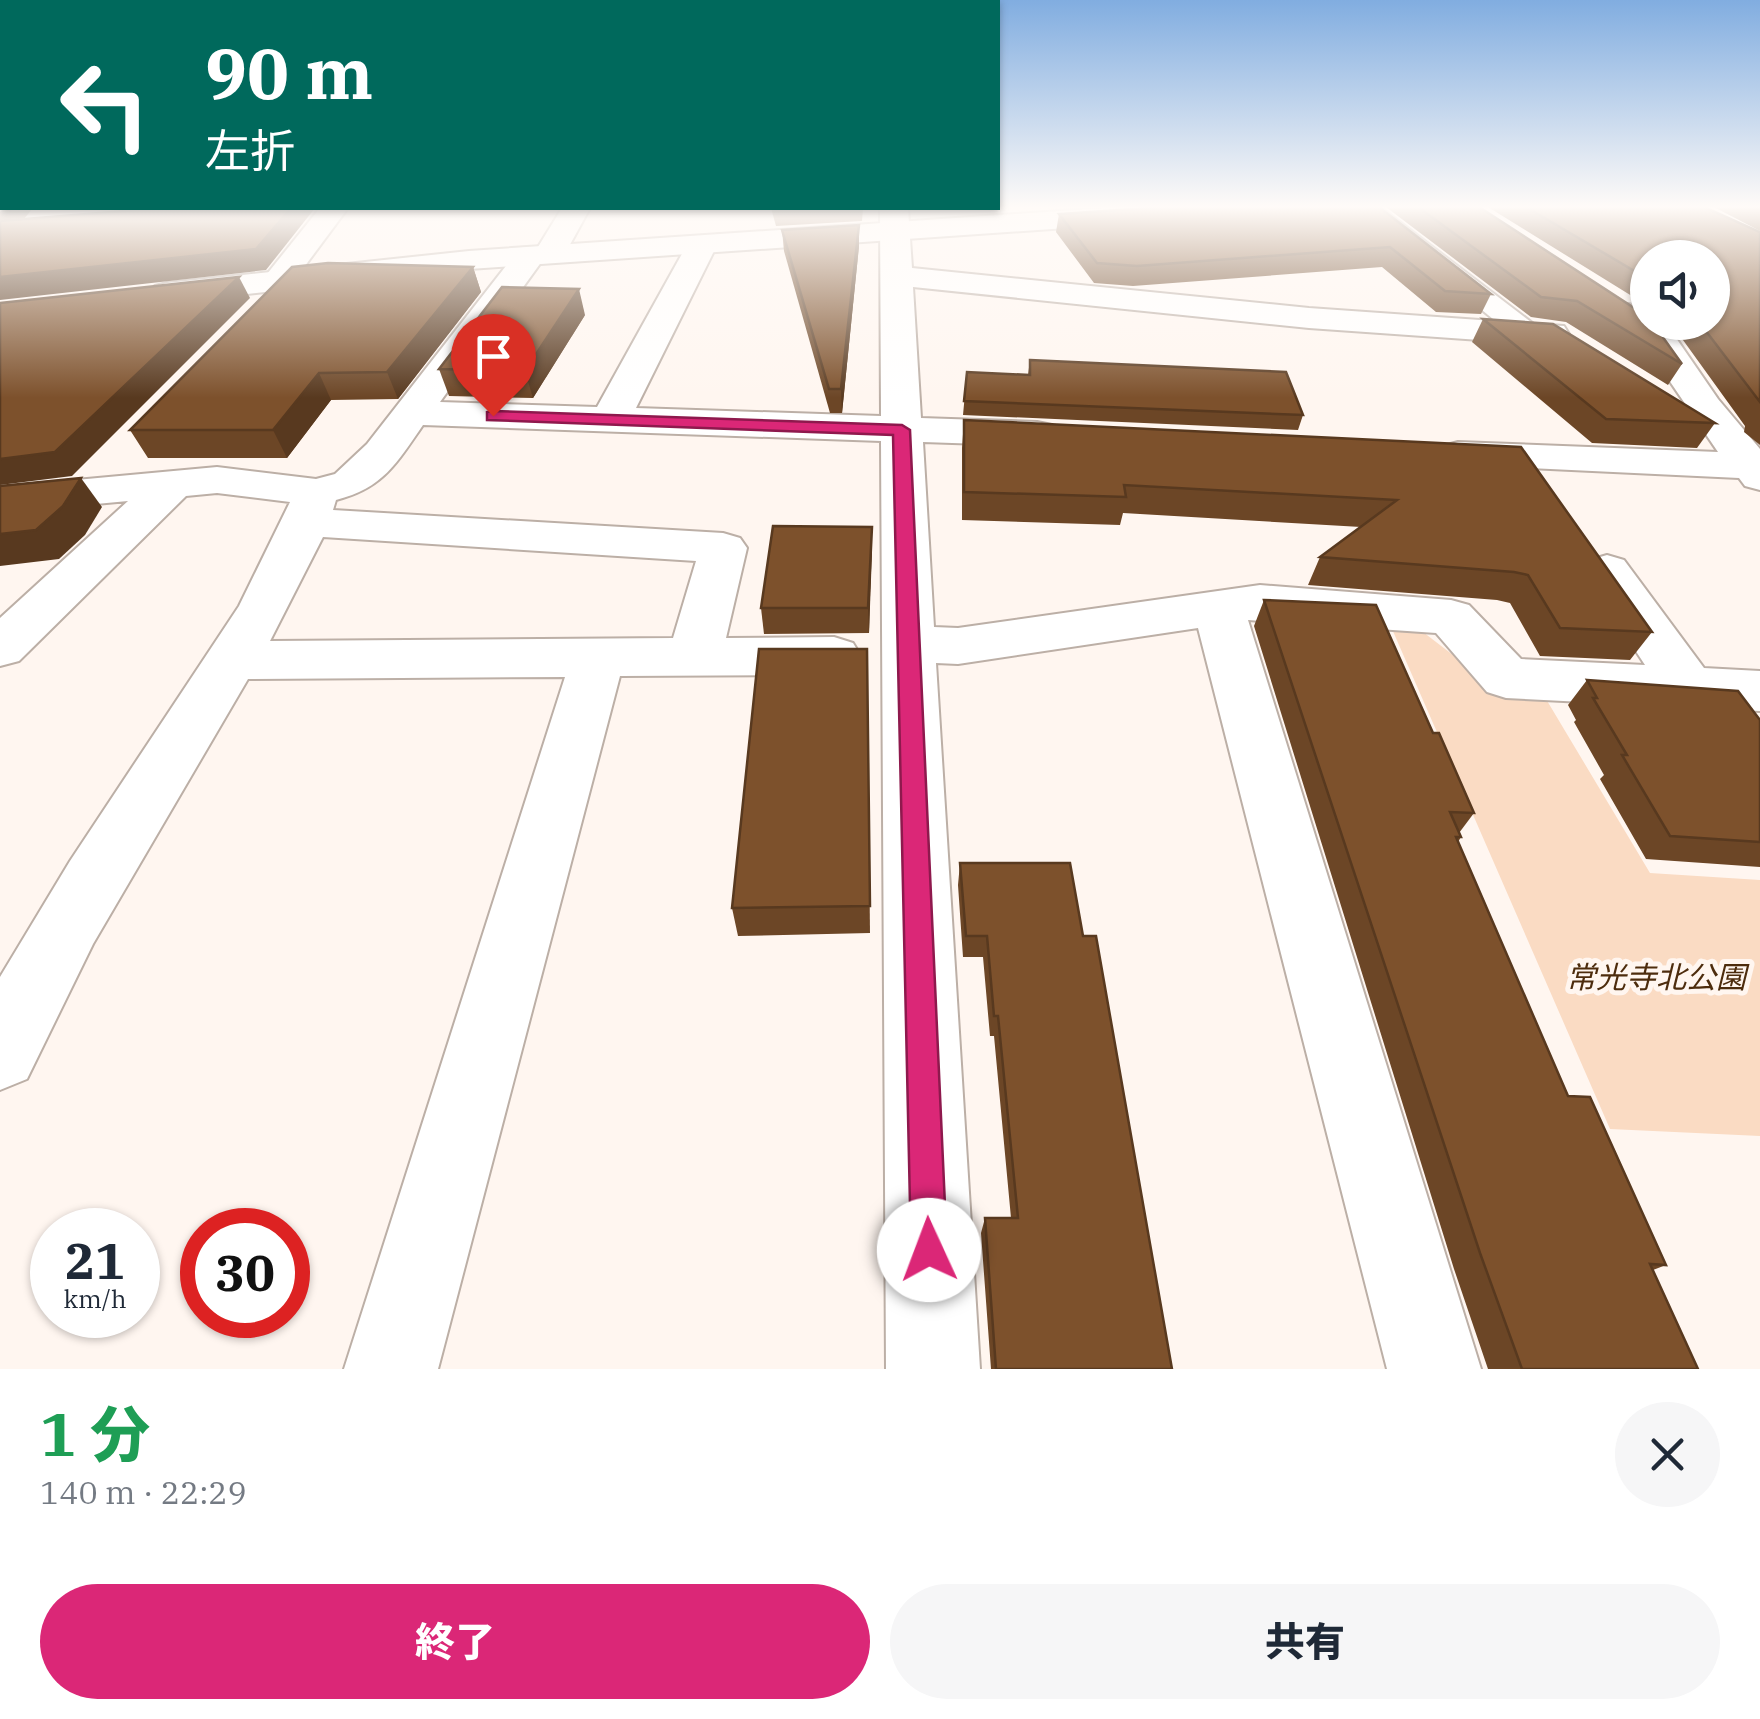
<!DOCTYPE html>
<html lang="ja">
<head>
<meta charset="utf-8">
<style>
  body { margin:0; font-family:"IBM Plex Serif","Noto Sans JP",serif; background:#f6f6f7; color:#1f2937; height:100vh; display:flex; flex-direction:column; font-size:38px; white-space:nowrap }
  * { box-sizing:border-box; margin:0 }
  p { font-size:32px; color:#747a83 }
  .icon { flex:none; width:55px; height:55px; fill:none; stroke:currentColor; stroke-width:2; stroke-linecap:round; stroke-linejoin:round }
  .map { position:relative; height:1369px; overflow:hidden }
  .side { display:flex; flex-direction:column; background:#fff; flex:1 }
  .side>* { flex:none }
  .hud { position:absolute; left:0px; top:0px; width:1000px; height:210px; box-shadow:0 2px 8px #0004; background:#00695c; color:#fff; overflow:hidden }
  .buttons { position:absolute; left:1630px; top:240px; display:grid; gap:20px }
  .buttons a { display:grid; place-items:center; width:100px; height:100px; border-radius:50%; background:#fff; box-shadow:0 2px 8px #0004; font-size:50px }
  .speed { position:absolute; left:30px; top:1208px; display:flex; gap:20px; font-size:50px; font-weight:700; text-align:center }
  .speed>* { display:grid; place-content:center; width:130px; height:130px; border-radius:50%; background:#fff; box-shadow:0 2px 8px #0004; line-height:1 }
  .speed small { font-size:25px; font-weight:400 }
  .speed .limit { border:15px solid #d22; background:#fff; color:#111 }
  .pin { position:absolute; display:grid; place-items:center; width:85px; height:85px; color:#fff; margin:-102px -42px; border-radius:50% 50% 50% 0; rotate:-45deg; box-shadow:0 0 10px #0007 }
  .pin .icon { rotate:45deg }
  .me { position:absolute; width:110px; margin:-55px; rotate:358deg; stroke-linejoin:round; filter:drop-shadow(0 0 8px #0008) }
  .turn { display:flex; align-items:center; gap:35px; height:210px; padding:0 40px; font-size:45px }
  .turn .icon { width:130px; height:130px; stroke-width:2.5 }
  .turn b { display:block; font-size:70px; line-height:85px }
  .round { display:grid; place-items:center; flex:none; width:105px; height:105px; border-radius:52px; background:#f6f6f7 }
  .overview { display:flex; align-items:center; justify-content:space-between; height:170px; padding:0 40px }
  h1 { font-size:60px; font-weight:800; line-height:75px; color:#1e9e55 }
  .button { display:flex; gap:20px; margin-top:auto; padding:20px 40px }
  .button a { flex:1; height:115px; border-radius:60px; background:#db2777; color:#fff; font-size:40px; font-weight:800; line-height:115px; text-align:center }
  .button a+a { background:#f6f6f7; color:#1f2937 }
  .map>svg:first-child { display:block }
</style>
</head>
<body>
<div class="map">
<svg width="1760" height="1369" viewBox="0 0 1760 1369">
  <rect width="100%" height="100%" fill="#fff6f0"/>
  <path fill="#fadbc3" d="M1392,629L1423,632L1509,698L1546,699L1650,873L1760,880V1136L1610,1129Z"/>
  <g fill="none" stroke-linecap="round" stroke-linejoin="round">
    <defs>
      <path id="lane" d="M1356,207H1380L1535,325L1539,331L1535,337H1515Z"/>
      <g id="street">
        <path d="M320,208H348L290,286H268L263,279Z"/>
        <path d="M562,208H590L561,261H542L440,402L597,407L688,243L692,237H714L718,243L636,408L881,416L880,208H908L912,268L1309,308L1564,326L1569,334L1564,342L1551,345L1309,328L913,287L921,418L1037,422L1052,425L1058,434L1052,443L1037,446L923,442L934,627L958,628L1260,585L1451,600L1469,605L1521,659L1645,665L1583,571L1590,560L1607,555L1624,560L1704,668L1760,671V711L1506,698L1487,692L1436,633L1248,620L1481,1369H1387L1198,628L958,664L936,663L980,1369H886L881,441L423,425C396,464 383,488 336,500L333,510L723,533L740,538L747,548L726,638L834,637L853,643L861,656L853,669L834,675L620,676L438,1369H344L565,677L248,679L93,944L27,1079L0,1090V977L70,861L239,606L290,502L217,493L186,496L19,661L0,666V618L128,501L0,513V487L217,467L316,479L335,474L367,444L520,248L538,247ZM323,537L696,561L673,638L270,641Z"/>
        <path d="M1629,304L1648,311V322H1665L1718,399L1760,449V490L1745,486L1739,478L1443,464L1437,455L1443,446L1458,442L1718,452L1639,336L1612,314L1617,307Z"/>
      </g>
      <path id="secondary" d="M1119,207H1255L1251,213L1241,216L469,269L167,303L155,300L150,293L155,286L167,283L469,251Z"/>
    </defs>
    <use href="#lane" stroke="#bcafa6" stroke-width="4"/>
    <use href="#street" stroke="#bcafa6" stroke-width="4"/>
    <use href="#secondary" stroke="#bcafa6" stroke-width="4"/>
    <use href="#lane" fill="#fff" fill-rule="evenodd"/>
    <use href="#street" fill="#fff" fill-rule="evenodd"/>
    <use href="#secondary" fill="#fff" fill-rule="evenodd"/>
  </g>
  <g fill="#6c4626">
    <path d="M1379,207L1491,294L1481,314L1436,312L1382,267L1133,286L1094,283L1056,232L1059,214Z"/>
    <path d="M1386,207H1479L1682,364L1668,385L1566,322L1531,317Z"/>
    <path d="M1488,207H1704L1760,232V445L1744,432L1745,426L1670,322H1712L1648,258V306Z"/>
    <path d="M1714,207H1760V231Z"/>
    <path d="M771,208H863L862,221L776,226Z"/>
    <path d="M859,225V246L842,413H830L784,251L782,230Z"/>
    <path d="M473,267L481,292L398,399L331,400L287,458H148L130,430Z"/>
    <path d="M585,315L533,398L449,396L439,369Z"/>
    <path d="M1483,319L1715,423L1697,448L1592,443L1472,342Z"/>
    <path d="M1030,360L1303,415L1298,430L963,415L967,372L1028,375Z"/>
    <path d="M964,420L1521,447L1652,632L1630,660L1540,656L1510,603L1497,600L1308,585L1320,557L1361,527L1123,513L1120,525L962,520V448Z"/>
    <path d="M872,527L869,633L764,634L761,608Z"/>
    <path d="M1264,600L1474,813L1459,833L1461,837L1458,842L1568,1096L1666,1265L1653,1270L1698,1369H1488L1454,1269L1254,626Z"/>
    <path d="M867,649L870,933L738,936L732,908Z"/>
    <path d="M1587,680L1760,720V867L1646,859L1600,779L1604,775L1574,722L1576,720L1568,705Z"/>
    <path d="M960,863L1083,936L1172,1369H991L981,1233L985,1218H1011L994,1036H990L983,957H963L958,885Z"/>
  </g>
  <g fill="#58391f">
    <path d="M4,208H33L5,242L0,235V212Z"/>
    <path d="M291,208H315L266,270L0,300V277Z"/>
    <path d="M859,225V246L842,413L841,389Z"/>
    <path d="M473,267L481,292L398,399L387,372Z"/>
    <path d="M239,277L250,298L72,476L0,485V459Z"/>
    <path d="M579,289L585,315L533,398L525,371Z"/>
    <path d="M319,373L331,400L287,458L273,430Z"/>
    <path d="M81,478L102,507L85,535L59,559L0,566V534Z"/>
    <path d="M872,527V552L869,633L868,608Z"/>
  </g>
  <g fill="#7d512c" stroke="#58391f" stroke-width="2.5">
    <path d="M1162,207H1379L1491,294L1445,291L1390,247L1137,266L1097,263L1059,214Z"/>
    <path d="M1418,207H1479L1648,317V322H1652L1682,364L1577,301L1541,297Z"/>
    <path d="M1526,207H1704L1760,232V402L1699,322H1712V258H1648V279Z"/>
    <path d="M161,208H291L256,249L0,277V221Z"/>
    <path d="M859,225L841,389H829L782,230Z"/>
    <path d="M328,263L473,267L387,372L319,373L273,430H130L292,267Z"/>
    <path d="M239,277L55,452L0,459V303Z"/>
    <path d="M502,287L579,289L525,371L439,369Z"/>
    <path d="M1483,319L1553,324L1715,423L1606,419Z"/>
    <path d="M1030,360L1286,372L1303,415L964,401L967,372L1030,375Z"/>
    <path d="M964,420L1521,447L1652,632L1560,628L1528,575L1514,572L1320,557L1397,500L1124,485L1126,497L964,492Z"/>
    <path d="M81,478L63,506L36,530L0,534V486Z"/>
    <path d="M773,526L872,527L868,608H761Z"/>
    <path d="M1264,600L1376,605L1433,733H1439L1474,813L1450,812L1461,837H1456L1568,1096L1590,1097L1666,1265L1650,1264L1698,1369H1522L1480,1253Z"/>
    <path d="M759,649H867L870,906L732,908Z"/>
    <path d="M1587,680L1738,691L1760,720V842L1670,836L1622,755H1627L1593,698H1597Z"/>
    <path d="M960,863H1070L1083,936H1096L1172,1369H996L985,1218H1018L998,1016H994L987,936H966Z"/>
  </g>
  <linearGradient id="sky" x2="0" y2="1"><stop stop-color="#81ade0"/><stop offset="0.52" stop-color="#fffbf8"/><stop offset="1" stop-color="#fffbf8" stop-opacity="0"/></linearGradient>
  <rect width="1760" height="398" fill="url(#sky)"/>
  <path fill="#db2777" stroke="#8e194d" stroke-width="2.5" d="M493,411L902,425L910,430L947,1250L942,1263L929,1268L916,1263L911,1250L893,435L487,420V412Z"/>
  <g text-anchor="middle" stroke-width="10" stroke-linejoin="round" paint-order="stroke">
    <g font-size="30" font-style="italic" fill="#4d2c0d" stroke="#fff6f0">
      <text x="1656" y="988">常光寺北公園</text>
    </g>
  </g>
</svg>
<div class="buttons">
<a><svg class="icon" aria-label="sound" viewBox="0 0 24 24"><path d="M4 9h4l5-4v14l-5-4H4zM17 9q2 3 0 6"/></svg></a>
</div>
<div class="speed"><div>21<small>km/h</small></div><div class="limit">30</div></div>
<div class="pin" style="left:493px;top:416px;background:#d93025"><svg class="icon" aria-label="arrive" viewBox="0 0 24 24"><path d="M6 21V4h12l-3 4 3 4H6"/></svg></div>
<svg class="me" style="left:929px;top:1250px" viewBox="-20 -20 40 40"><circle r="19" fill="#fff"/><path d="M0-13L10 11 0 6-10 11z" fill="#db2777"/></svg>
<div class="hud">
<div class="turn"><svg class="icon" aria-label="left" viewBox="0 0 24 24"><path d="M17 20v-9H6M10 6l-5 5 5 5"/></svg><div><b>90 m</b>左折</div></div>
</div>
</div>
<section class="side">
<div class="overview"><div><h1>1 分</h1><p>140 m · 22:29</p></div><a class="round"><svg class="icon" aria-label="close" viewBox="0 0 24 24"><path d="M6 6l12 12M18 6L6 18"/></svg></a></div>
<div class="button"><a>終了</a><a>共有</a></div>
</section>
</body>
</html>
